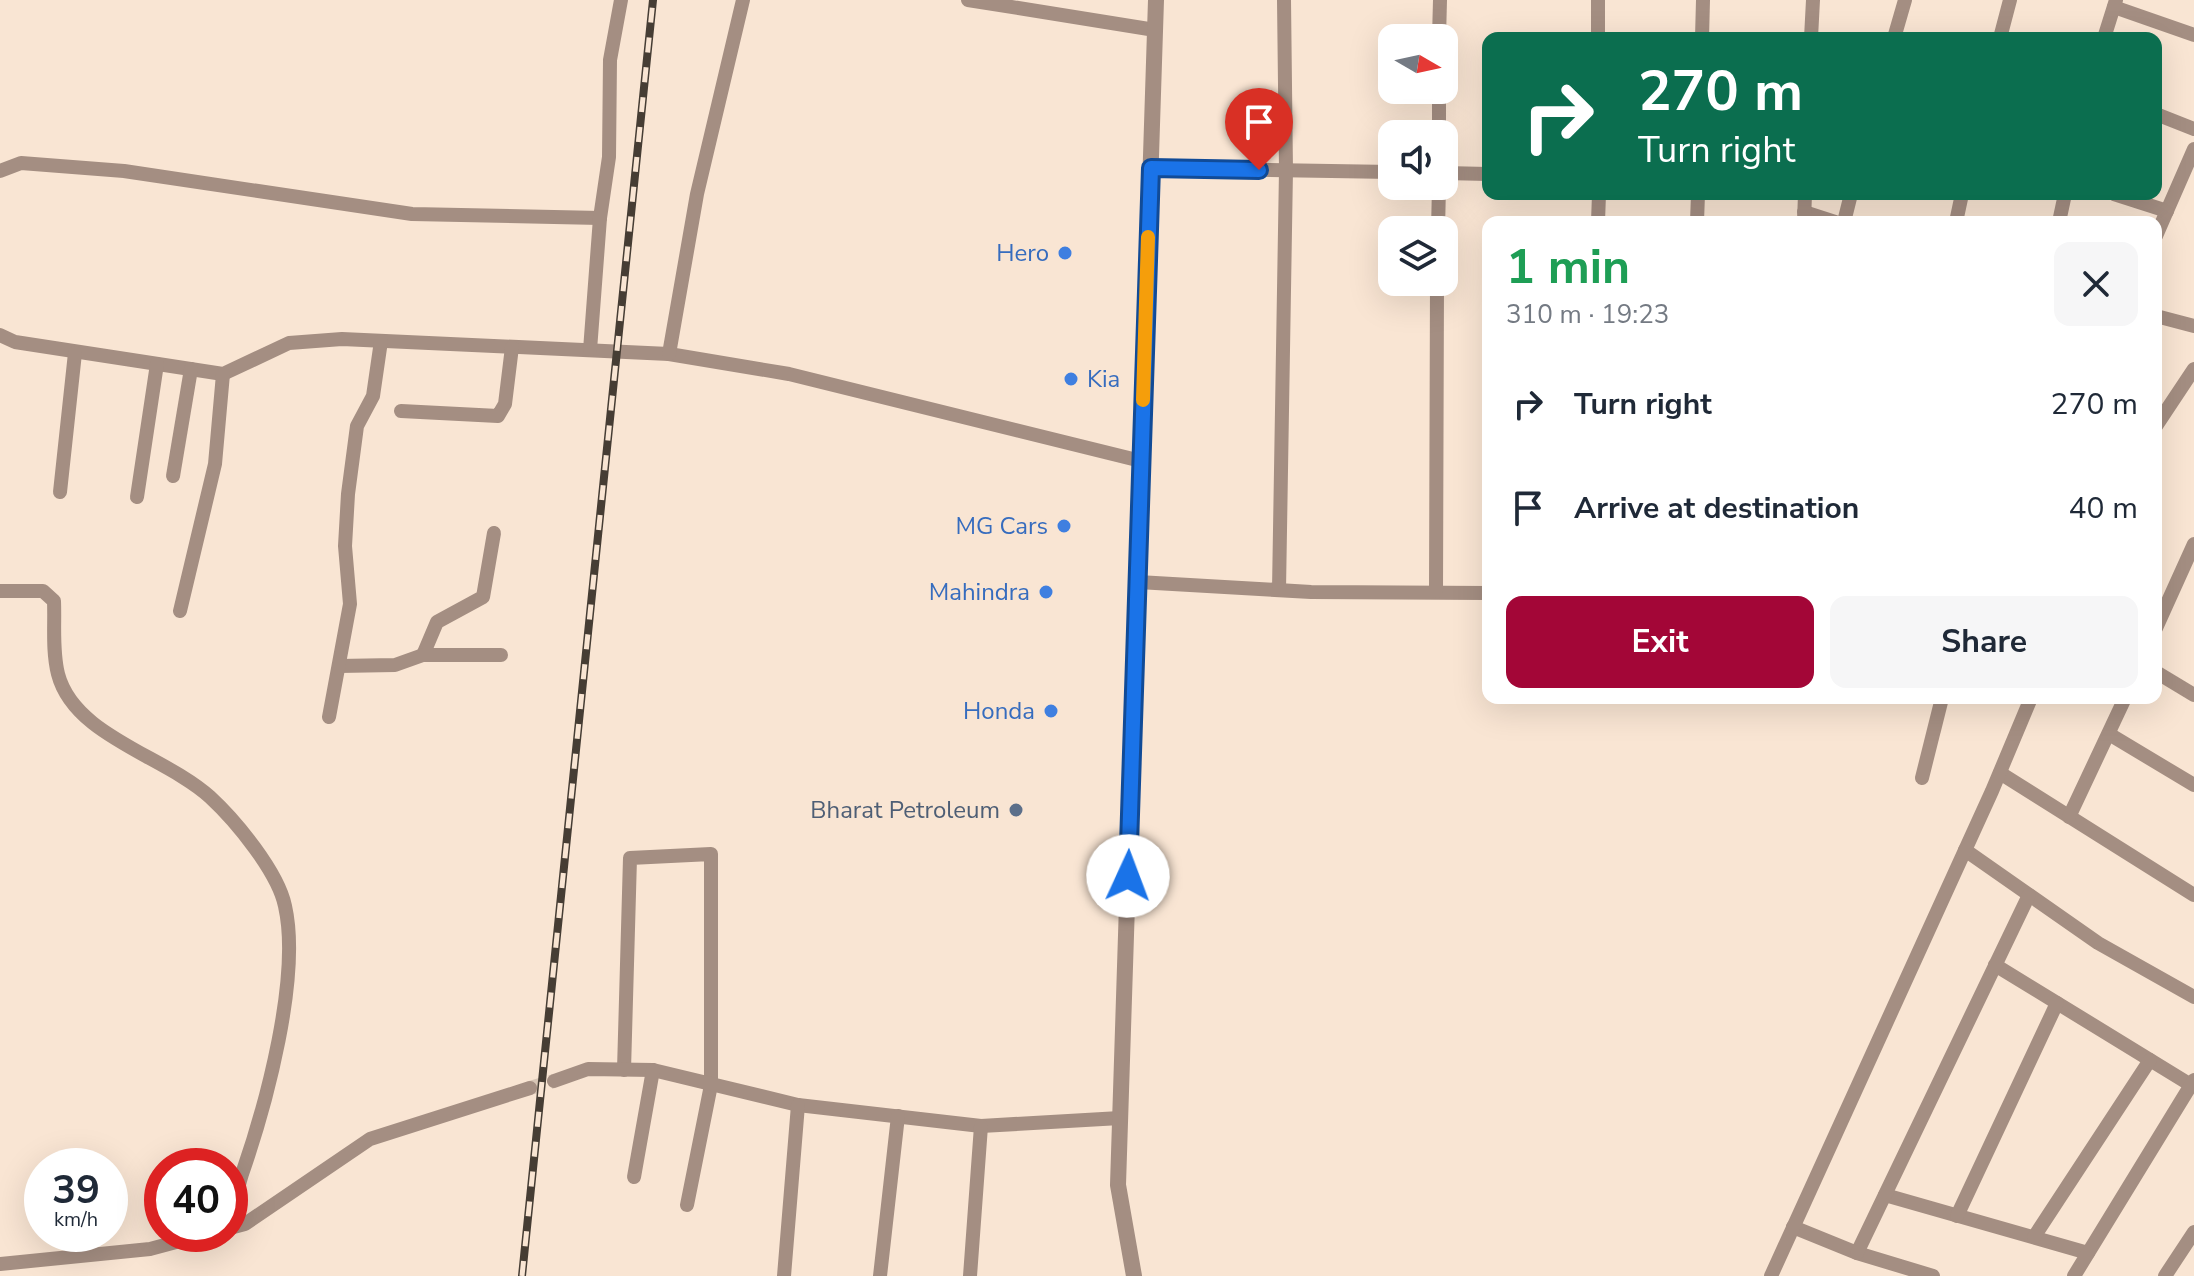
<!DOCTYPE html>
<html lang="en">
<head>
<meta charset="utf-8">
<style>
  body { margin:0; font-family:"Nunito Sans",sans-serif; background:#f6f6f7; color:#1f2937; height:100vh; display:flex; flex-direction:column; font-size:30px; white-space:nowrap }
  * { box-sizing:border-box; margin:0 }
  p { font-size:26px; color:#747a83 }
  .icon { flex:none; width:44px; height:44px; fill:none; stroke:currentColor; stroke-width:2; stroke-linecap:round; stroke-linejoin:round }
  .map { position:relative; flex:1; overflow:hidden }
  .side { position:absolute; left:1482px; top:216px; width:680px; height:488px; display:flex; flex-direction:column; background:#fff; border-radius:16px; box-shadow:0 8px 32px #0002 }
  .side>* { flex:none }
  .hud { position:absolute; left:1482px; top:32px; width:680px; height:168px; border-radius:16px; box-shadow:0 8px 32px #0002; background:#0b6e4f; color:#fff; overflow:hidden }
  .needle { width:52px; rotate:99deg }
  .fabs { position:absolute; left:1378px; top:24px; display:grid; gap:16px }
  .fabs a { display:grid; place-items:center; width:80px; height:80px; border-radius:16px; background:#fff; box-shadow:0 8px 32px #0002; font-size:40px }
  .speed { position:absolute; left:24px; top:1148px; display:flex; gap:16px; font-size:40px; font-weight:700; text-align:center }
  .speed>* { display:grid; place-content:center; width:104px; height:104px; border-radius:50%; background:#fff; box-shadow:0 8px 32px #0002; line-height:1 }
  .speed small { font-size:20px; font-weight:400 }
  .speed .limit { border:12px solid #d22; background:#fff; color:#111 }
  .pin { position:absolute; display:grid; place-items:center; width:68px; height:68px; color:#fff; margin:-82px -34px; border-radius:50% 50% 50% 0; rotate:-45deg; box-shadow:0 0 8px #0007 }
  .pin .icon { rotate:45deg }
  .me { position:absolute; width:88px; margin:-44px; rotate:2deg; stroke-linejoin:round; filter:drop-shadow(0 0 6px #0008) }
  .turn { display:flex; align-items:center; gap:28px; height:168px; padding:0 24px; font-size:36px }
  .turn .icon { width:104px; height:104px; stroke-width:2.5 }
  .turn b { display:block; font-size:56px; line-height:68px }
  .round { display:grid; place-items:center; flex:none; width:84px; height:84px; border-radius:16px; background:#f6f6f7 }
  .overview { display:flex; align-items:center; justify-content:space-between; height:136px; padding:0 24px }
  h1 { font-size:48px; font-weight:700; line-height:60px; color:#1e9e55 }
  .action { display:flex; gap:16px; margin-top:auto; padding:16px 24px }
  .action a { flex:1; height:92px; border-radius:16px; background:#a30637; color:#fff; font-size:32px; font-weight:700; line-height:92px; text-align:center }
  .action a+a { background:#f6f6f7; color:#1f2937 }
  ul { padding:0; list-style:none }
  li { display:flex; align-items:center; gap:24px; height:104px; padding:0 24px }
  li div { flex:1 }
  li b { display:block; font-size:30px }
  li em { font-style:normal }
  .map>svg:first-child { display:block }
</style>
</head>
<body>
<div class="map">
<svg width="2194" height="1276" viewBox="0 0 2194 1276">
  <rect width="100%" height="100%" fill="#f9e5d3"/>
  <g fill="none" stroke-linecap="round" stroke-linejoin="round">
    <path stroke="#d7c5b5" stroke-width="14" stroke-dasharray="14 7" stroke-linecap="butt" d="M530,1088L554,1081"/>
    <g stroke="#a48e82" stroke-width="14">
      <path d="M968,0L1155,30"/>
      <path d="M1598,0V38"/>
      <path d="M2114,7L2194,35"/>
      <path d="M1439,38L1440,0"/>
      <path d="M1702,38L1703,0"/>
      <path d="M1811,38L1813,0"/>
      <path d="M1894,38L1905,0"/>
      <path d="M2000,38L2010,0"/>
      <path d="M2104,38L2116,0"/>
      <path d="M2156,114L2194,129"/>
      <path d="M1439,134V90"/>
      <path d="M1151,168L1392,172"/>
      <path d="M0,171L21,163L124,171L412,214L600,218"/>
      <path d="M1444,173L1488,174"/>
      <path d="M2114,194L2167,211"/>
      <path d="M1804,212L1835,222"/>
      <path d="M1598,222L1599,194"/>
      <path d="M1697,222L1698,194"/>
      <path d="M1804,222L1805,194"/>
      <path d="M1844,222L1851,194"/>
      <path d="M1956,222L1962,194"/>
      <path d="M2059,222L2065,194"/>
      <path d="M1438,230L1439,186"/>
      <path d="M2156,236L2194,149"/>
      <path d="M2156,316L2194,326"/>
      <path d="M0,335L15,342L223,374L289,343L342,339L669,354L789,374L1141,461"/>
      <path d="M590,350L600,218L609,157L610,60L621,0"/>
      <path d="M669,354L697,194L743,0"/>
      <path d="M401,411L498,416L505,404L512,347"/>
      <path d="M2156,426L2194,369"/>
      <path d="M173,476L191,369"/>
      <path d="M60,492L75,353"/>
      <path d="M137,497L157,364"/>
      <path d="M1138,582L1311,592L1488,593"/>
      <path d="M1279,590L1286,170L1284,0"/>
      <path d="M0,591H43L54,601C55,625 52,650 58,674C74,736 165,756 210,797C236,821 278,872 285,906C301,977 266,1105 242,1174C238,1187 235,1202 230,1215"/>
      <path d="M1436,591L1437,282"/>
      <path d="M180,611L215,464L223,374"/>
      <path d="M2156,628L2194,544"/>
      <path d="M423,655L437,622L483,597L494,533"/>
      <path d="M339,666L395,665L423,655H501"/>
      <path d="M2156,672L2194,695"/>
      <path d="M329,717L350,604L345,546L348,494L357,426L373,396L381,341"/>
      <path d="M2109,734L2194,785"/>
      <path d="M2000,773L2194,895"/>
      <path d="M1922,778L1942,698"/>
      <path d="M2069,817L2125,698"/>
      <path d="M1965,850L2098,943L2194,997"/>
      <path d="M1995,965L2191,1085"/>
      <path d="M624,1070L630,858L711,854V1085L687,1205"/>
      <path d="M554,1081L588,1069L653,1070L798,1105L981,1126L1120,1118"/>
      <path d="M634,1177L653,1070"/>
      <path d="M1885,1195L2088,1253"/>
      <path d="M1957,1216L2057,1003"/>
      <path d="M1793,1227L1857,1253L1933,1276"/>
      <path d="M230,1228L245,1224L370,1139L530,1088"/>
      <path d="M2034,1237L2150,1060"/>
      <path d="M1857,1253L2029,895"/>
      <path d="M0,1264L150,1249L206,1234"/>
      <path d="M784,1276L798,1105"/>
      <path d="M880,1276L898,1116"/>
      <path d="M970,1276L981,1126"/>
      <path d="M1771,1276L1992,791L2031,698"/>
      <path d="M2074,1276L2194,1080"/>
      <path d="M2165,1276L2194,1232"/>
    </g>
    <path stroke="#a48e82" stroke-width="16" d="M1134,1276L1118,1185L1156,0"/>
    <defs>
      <path id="rail" d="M522,1276L653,0"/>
    </defs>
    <use href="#rail" stroke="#463d34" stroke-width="8"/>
    <use href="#rail" stroke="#f9e5d3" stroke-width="5" stroke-dasharray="15" stroke-linecap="butt"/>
  </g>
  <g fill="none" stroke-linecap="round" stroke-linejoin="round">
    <defs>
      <path id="route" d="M1128,876L1151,168L1259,170"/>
    </defs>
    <use href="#route" stroke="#114b97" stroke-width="20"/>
    <use href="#route" stroke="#1a73e8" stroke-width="14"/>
    <path stroke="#f59e0b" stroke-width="14" d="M1143,400L1148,237"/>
  </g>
  <g fill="#3f7fe0" stroke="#f9e5d3" stroke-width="3">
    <circle cx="1065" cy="253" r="8"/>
    <circle cx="1071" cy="379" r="8"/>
    <circle cx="1064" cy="526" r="8"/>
    <circle cx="1046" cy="592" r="8"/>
    <circle cx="1051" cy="711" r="8"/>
  </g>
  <circle fill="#5c6f8a" stroke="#f9e5d3" stroke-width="3" cx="1016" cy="810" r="8"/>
  <g text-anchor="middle" stroke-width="6" stroke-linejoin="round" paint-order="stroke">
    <g font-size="24" fill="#366cbe" stroke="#f9e5d3" text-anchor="end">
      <text x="1049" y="261">Hero</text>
      <text x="1087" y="387" text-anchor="start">Kia</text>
      <text x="1048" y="534">MG Cars</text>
      <text x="1030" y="600">Mahindra</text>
      <text x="1035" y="719">Honda</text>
    </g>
    <g font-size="24" fill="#4e5e75" stroke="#f9e5d3" text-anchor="end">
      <text x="1000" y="818">Bharat Petroleum</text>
    </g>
  </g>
</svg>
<div class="fabs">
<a><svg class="needle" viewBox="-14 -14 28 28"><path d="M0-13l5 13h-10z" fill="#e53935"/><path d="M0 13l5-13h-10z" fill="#747a83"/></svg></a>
<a><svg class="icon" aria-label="sound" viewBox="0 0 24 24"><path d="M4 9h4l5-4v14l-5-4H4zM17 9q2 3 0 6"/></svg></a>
<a><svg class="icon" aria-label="layers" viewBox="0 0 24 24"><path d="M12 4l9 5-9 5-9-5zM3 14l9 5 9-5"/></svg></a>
</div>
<div class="speed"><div>39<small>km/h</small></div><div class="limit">40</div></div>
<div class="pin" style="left:1259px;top:170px;background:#d93025"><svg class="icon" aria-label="arrive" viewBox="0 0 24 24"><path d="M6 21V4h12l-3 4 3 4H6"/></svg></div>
<svg class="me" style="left:1128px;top:876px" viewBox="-20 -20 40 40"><circle r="19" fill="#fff"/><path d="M0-13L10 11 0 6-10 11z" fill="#1a73e8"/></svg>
<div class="hud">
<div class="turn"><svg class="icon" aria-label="right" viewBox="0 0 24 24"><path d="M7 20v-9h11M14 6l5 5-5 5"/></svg><div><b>270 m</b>Turn right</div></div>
</div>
<section class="side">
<div class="overview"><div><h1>1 min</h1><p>310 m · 19:23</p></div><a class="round"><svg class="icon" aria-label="close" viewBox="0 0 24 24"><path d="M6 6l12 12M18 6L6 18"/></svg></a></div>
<ul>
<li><svg class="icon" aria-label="right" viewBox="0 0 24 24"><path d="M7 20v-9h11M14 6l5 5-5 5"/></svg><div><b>Turn right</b></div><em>270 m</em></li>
<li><svg class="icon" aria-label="arrive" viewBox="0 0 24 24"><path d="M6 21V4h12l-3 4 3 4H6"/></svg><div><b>Arrive at destination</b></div><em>40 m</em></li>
</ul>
<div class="action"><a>Exit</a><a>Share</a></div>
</section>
</div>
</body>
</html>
